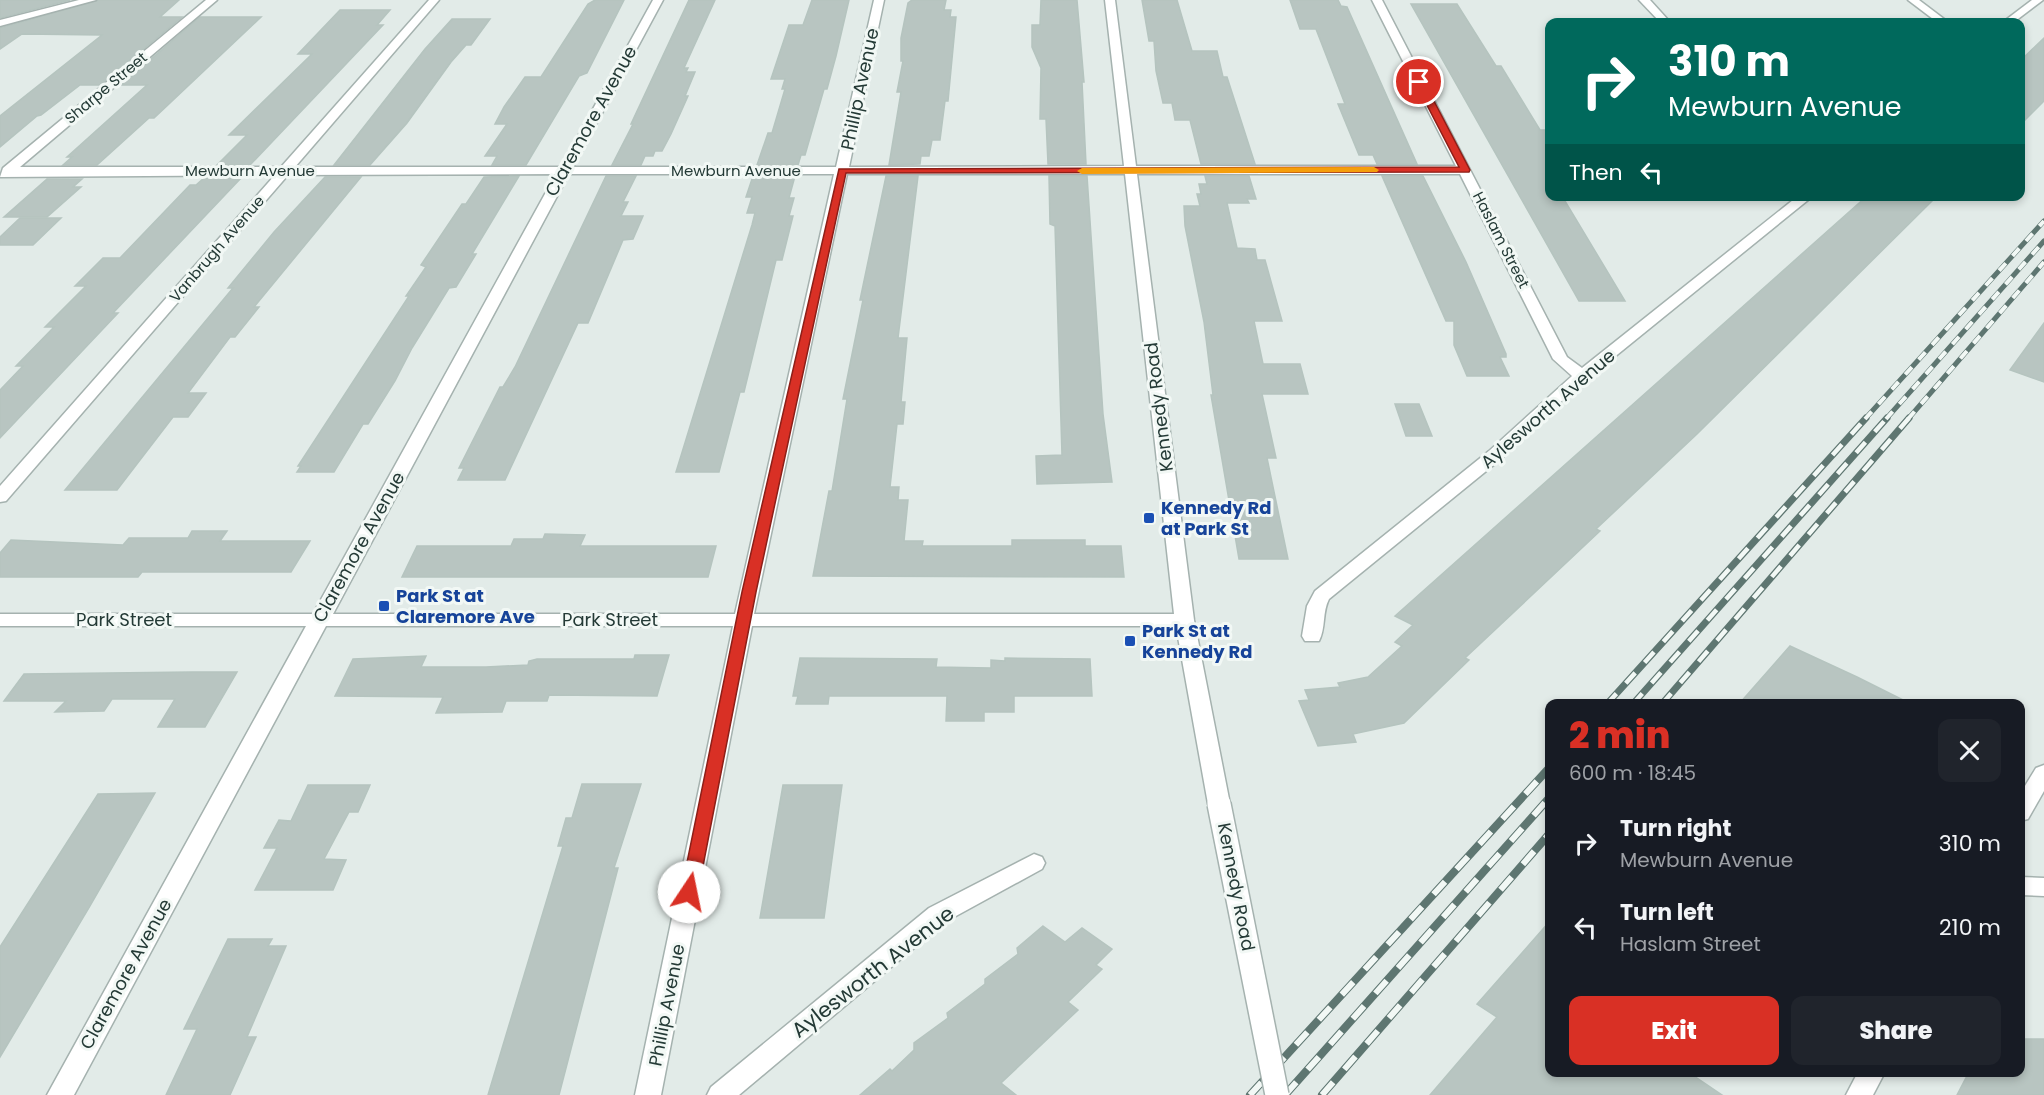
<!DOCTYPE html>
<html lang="en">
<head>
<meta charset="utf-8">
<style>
  body { margin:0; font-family:Poppins,sans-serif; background:#20242c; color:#f1f3f6; height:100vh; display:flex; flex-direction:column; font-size:22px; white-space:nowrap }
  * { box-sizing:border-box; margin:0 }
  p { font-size:20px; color:#9ea1a6 }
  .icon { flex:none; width:33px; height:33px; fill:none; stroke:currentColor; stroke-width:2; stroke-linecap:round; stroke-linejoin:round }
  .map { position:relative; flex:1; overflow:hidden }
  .details { position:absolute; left:1545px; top:699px; width:480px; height:378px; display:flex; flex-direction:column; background:#171b24; border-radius:12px; box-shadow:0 3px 9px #0003 }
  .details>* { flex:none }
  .guide { position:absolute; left:1545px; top:18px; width:480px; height:183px; border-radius:12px; box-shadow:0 3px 9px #0003; background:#00695c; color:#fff; overflow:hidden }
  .pin { position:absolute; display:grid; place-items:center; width:51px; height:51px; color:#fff; margin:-26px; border:3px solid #fff; border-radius:50%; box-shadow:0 2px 6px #0007 }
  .me { position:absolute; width:66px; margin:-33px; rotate:11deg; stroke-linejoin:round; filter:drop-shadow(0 0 4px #0008) }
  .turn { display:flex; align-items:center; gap:21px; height:126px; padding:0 24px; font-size:27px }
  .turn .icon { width:78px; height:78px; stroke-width:2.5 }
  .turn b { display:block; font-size:42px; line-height:51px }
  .then { display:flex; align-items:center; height:57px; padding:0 24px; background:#0003; gap:12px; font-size:22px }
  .round { display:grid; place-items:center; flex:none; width:63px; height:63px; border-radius:12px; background:#20242c }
  .summary { display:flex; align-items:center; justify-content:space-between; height:102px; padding:0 24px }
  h1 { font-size:36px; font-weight:800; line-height:45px; color:#d93025 }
  .primary-button { display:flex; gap:12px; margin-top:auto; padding:12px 24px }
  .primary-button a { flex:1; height:69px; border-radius:12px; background:#d93025; color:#fff; font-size:24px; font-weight:800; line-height:69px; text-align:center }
  .primary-button a+a { background:#20242c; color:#f1f3f6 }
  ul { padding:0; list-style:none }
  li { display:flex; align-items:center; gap:18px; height:84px; padding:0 24px }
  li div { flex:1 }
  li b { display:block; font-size:22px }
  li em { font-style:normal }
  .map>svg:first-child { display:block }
</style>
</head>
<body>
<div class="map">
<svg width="2044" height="1095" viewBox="0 0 2044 1095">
  <rect width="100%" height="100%" fill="#e2ebe8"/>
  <g fill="#b8c5c1" stroke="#b5c4bf" stroke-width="1.5">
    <path d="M0,0H70L0,18Z"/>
    <path d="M98,0H179L160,17H182L100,85H80L41,115L37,116L0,147V116L102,35L22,34L0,49V28Z"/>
    <path d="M595,0H624L587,73L579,76L526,165H492L497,156H485L507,124H495L504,107L525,77H541L588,4Z"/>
    <path d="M689,0H715L684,68H688L686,72H695L685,96H688L671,134L662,151H655L653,156H645L641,165H612L633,124H631Z"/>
    <path d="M812,0H849L836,56L827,89H824L805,155H801L798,165H757L768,133H772L785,89H782L785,79H771L789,25H803Z"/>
    <path d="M912,0H946L944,10H951L950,17H956L948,101H945L940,140H932L929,156H921L920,164L889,165L901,92H897L903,61H901V38L908,3Z"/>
    <path d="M1041,0H1077L1084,82H1082L1086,164H1048L1046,119H1040L1041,68L1032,47V25H1040Z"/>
    <path d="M1142,0H1177L1192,51H1217L1223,77H1227L1255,164H1201L1190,120H1175L1172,103H1163L1156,71L1154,41H1149Z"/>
    <path d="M1290,0H1338L1341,6L1347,7L1417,164H1377L1373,155H1359L1338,104H1345L1316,29H1300Z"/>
    <path d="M1411,4H1457L1496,66H1501L1540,130H1550V196H1562L1625,301H1579Z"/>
    <path d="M340,10H390L377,25H383L250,165H217L247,135H229L312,54H298Z"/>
    <path d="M200,17H261L170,103L154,118H149L97,165H63L72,157H67L147,85H121Z"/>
    <path d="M452,19H490L471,45H466L451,62L407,123L370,165H334L425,49Z"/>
    <path d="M2044,38V101L2020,125V61Z"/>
    <path d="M519,176L472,254H476L456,287L449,288L412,348L395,381L368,424H363L334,472H297L301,466H298L409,296H406L426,267L421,265L462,204H466L484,177Z"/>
    <path d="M606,176H636L623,202H628L621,216H643L633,239L623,240L588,323H578L505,480H458L464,468H459L500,387H503L515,367Z"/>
    <path d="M753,176H795L789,198H794L789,216H793L782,260H776L744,392H740L719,472H676L752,225L755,213H747L752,197H746Z"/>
    <path d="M886,176H918L898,338H907L901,402H905L903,424H897L890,487H899L898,500H908L904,541H923L922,546H1012V540H1085V546H1121L1124,577L813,576L829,491H832L847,399H843L863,300H860Z"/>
    <path d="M1049,176H1087L1103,414L1112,482L1037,484L1036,456L1062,455L1055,226L1050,224Z"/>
    <path d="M1205,176H1249L1256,199H1247L1249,203H1227L1237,248L1255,249L1257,260H1265L1282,321H1254L1263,364H1300L1308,394H1262L1276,458H1267L1288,559H1239L1211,395H1213L1204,322L1185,226L1184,206H1200L1197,194H1201L1199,184H1207Z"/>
    <path d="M1382,176H1423L1466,262L1506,354V357H1500L1509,376H1467L1454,345V321H1446Z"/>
    <path d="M242,177L113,313H118L0,438V390L23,366H16L54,327H45L86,286H75L103,258H120L190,185H196L204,178Z"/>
    <path d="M325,177H361L254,307H259L235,337H230L188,393H206L188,417H173L117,490H65L233,288H228L274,232Z"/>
    <path d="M47,179H82L73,187H81L47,217H4Z"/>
    <path d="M1867,196H1937L1697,434L1596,529L1600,531L1465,658L1469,660L1404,723L1353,734L1356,742L1318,746L1299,701L1309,700L1305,690L1340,687L1338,683L1368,677L1402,646L1395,642L1413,625L1395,616Z"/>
    <path d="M20,218H61L33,245H0V237Z"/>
    <path d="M2044,323V382L2010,370Z"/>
    <path d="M1395,404H1419L1432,436H1406Z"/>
    <path d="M192,531H227L220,541H310L291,572H142L138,577H0V553L11,540L123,545L129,538H188Z"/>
    <path d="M545,534L585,535L580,546H716L708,577H402L417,546H511L514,539H543Z"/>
    <path d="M1790,646L1857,677L1911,704H1739Z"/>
    <path d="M635,655H669L657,696L549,695L547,701H506L502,712L436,713L443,697L335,696L353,659L426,656L421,667H486L528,665L529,661L537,659H634Z"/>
    <path d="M800,658L937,659L936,667L991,668V660L1005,661V658L1090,659L1092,696H1014V712H984V721H946L947,696H829L828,704H796L798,696H793Z"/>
    <path d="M192,672H237L205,727H158L175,699H112L104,711L55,712L66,701H4L24,674Z"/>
    <path d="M582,784H641L614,868H618L559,1095H488L563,846H558L566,818H572Z"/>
    <path d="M308,785H370L358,812H349L324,859L346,860L333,890H255L277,848H264L279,820L291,821Z"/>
    <path d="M783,785H842L824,918H760Z"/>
    <path d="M155,793L90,906L0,1057V947L98,794Z"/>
    <path d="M1550,921V1072H1688L1722,1095H1430L1497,1017L1477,1004Z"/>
    <path d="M1043,926L1065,942L1082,928L1112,949L1096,965L1102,969L1068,1002L1078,1010L1001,1083L1016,1095H860L890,1069L892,1071L914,1050V1043L948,1018L947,1013L985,984V979L1018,954L1017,948Z"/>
    <path d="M228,939H272L268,946H286L247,1037H256L230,1095H166L197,1029H184Z"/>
    <path d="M2020,1039H2044V1095H1957L1969,1072H2020Z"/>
  </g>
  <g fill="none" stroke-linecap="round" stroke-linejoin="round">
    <defs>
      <g id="minor">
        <path d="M79,0H96L0,26V20Z"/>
        <path d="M206,0H217L20,167H281L429,0H439L295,167H561L653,0H663L573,167H836L874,0H884L849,167L1124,166L1105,0H1115L1136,166H1456L1372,0H1382L1567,357L1582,368L1798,196H1813L1570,393L1501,459L1329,599C1322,612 1326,628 1319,641H1305L1302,636L1307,606L1315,591L1489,451L1572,376L1553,359L1460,174H1137L1194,620L1230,804L1227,810L1219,812L1211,810L1208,804L1176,626H752L661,1095H635L733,626H326L74,1095H47L306,626H0V614H313L556,174L288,175L6,501L0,502V486L275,175L0,177L3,168ZM569,174H834L735,614H333ZM847,174H1125L1174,614H754Z"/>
        <path d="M1639,0H1650L1670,22H1660Z"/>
        <path d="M1908,0H1919L1948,22H1937Z"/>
        <path d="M2032,0H2043L2014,22H2003Z"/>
        <path d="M2044,765V791L2028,819L2020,821V794L2036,768Z"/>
        <path d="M1034,854L1042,857L1045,863L1042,869L945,922L739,1095H707L711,1087L929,908Z"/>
        <path d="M2020,877L2044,878V896L2020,895Z"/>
        <path d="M1858,1072H1885L1873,1095H1846Z"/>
      </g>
    </defs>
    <use href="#minor" stroke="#a5b2af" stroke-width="3"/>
    <use href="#minor" fill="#fff" fill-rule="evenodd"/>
    <defs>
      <g id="rail-far2">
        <path d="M1865,419L2044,221"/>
        <path d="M1886,419L2044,241"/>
        <path d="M1908,419L2044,262"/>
      </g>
      <g id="rail-far1">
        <path d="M1607,704L1866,418"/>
        <path d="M1633,704L1887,418"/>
        <path d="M1662,704L1909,418"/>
      </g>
      <g id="rail">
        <path d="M1250,1095L1550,767"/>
        <path d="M1285,1095L1550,797"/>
        <path d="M1322,1095L1550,833"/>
      </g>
    </defs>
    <use href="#rail-far2" stroke="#5e7671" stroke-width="5"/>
    <use href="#rail-far1" stroke="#5e7671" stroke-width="7"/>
    <use href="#rail" stroke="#5e7671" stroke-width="8"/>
    <use href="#rail-far2" stroke="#f2f8f5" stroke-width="4" stroke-dasharray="10" stroke-linecap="butt"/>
    <use href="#rail-far1" stroke="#f2f8f5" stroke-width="4.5" stroke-dasharray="14" stroke-linecap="butt"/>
    <use href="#rail" stroke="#f2f8f5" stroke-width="6" stroke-dasharray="17" stroke-linecap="butt"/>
    <defs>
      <path id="minor-bridge" d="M1219,804L1277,1095"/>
    </defs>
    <use href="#minor-bridge" stroke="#a5b2af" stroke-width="26" stroke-linecap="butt"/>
    <use href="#minor-bridge" stroke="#fff" stroke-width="23"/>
  </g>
  <path fill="#d93025" stroke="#8d1f18" stroke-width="1.5" d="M1419,79L1424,82L1470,170L1469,172L846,173L756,592L698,892L695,897H683L681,892L742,592L839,169L1459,167L1415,82Z"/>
  <path fill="#f59e0b" d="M1374,167L1379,170L1377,172L1082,174L1077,171L1082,168Z"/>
  <g fill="#1a4fb4" stroke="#f2f8f5" stroke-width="2">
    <rect x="1143" y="512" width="12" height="12" rx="3"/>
    <rect x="378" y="600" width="12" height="12" rx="3"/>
    <rect x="1124" y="635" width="12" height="12" rx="3"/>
  </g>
  <g text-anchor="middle" stroke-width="6" stroke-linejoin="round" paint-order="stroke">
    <g font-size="15" fill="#243a36" stroke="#f2f8f5">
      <text transform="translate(106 88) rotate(-40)" y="5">Sharpe Street</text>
      <text x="250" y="176">Mewburn Avenue</text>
      <text x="736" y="176">Mewburn Avenue</text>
      <text transform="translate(1501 240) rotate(63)" y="5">Haslam Street</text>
      <text transform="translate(217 249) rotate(-49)" y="5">Vanbrugh Avenue</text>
    </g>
    <g font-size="18" fill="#243a36" stroke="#f2f8f5">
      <text transform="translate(860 89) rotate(-78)" y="6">Phillip Avenue</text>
      <text transform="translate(591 121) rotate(-61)" y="6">Claremore Avenue</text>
      <text transform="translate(1159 407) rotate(-97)" y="6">Kennedy Road</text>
      <text transform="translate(1548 409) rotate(-41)" y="6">Aylesworth Avenue</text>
      <text transform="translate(359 547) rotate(-61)" y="6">Claremore Avenue</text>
      <text x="124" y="626">Park Street</text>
      <text x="610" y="626">Park Street</text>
      <text transform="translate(1236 887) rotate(79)" y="6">Kennedy Road</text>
      <text transform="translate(126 974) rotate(-61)" y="6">Claremore Avenue</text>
      <text transform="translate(667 1005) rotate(-79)" y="6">Phillip Avenue</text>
    </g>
    <g font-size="18" font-weight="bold" fill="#164399" stroke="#f2f8f5" text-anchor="start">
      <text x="1161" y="514">Kennedy Rd<tspan x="1161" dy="21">at Park St</tspan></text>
      <text x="396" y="602">Park St at<tspan x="396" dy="21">Claremore Ave</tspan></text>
      <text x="1142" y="637">Park St at<tspan x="1142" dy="21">Kennedy Rd</tspan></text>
    </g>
    <g font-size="21" fill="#243a36" stroke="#f2f8f5">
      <text transform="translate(873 972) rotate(-38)" y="7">Aylesworth Avenue</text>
    </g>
  </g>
</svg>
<div class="pin" style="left:1419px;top:82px;background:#d93025"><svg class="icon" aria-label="arrive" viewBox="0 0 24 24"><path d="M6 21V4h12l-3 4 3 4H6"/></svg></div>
<svg class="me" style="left:689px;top:892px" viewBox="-20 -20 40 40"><circle r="19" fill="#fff"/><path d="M0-13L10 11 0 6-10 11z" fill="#d93025"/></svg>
<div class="guide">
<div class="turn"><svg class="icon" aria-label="right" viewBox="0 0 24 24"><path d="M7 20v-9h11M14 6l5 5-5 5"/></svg><div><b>310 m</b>Mewburn Avenue</div></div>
<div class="then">Then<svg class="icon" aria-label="left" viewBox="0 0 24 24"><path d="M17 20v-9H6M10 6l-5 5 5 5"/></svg></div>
</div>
<section class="details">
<div class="summary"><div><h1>2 min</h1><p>600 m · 18:45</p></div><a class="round"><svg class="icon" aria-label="close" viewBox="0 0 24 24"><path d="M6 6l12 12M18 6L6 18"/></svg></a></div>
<ul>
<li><svg class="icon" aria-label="right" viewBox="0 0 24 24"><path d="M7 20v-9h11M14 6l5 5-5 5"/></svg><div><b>Turn right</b><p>Mewburn Avenue</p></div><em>310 m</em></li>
<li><svg class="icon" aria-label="left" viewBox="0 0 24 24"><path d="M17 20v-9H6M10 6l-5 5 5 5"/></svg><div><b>Turn left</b><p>Haslam Street</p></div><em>210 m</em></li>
</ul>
<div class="primary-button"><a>Exit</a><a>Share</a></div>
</section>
</div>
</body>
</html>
